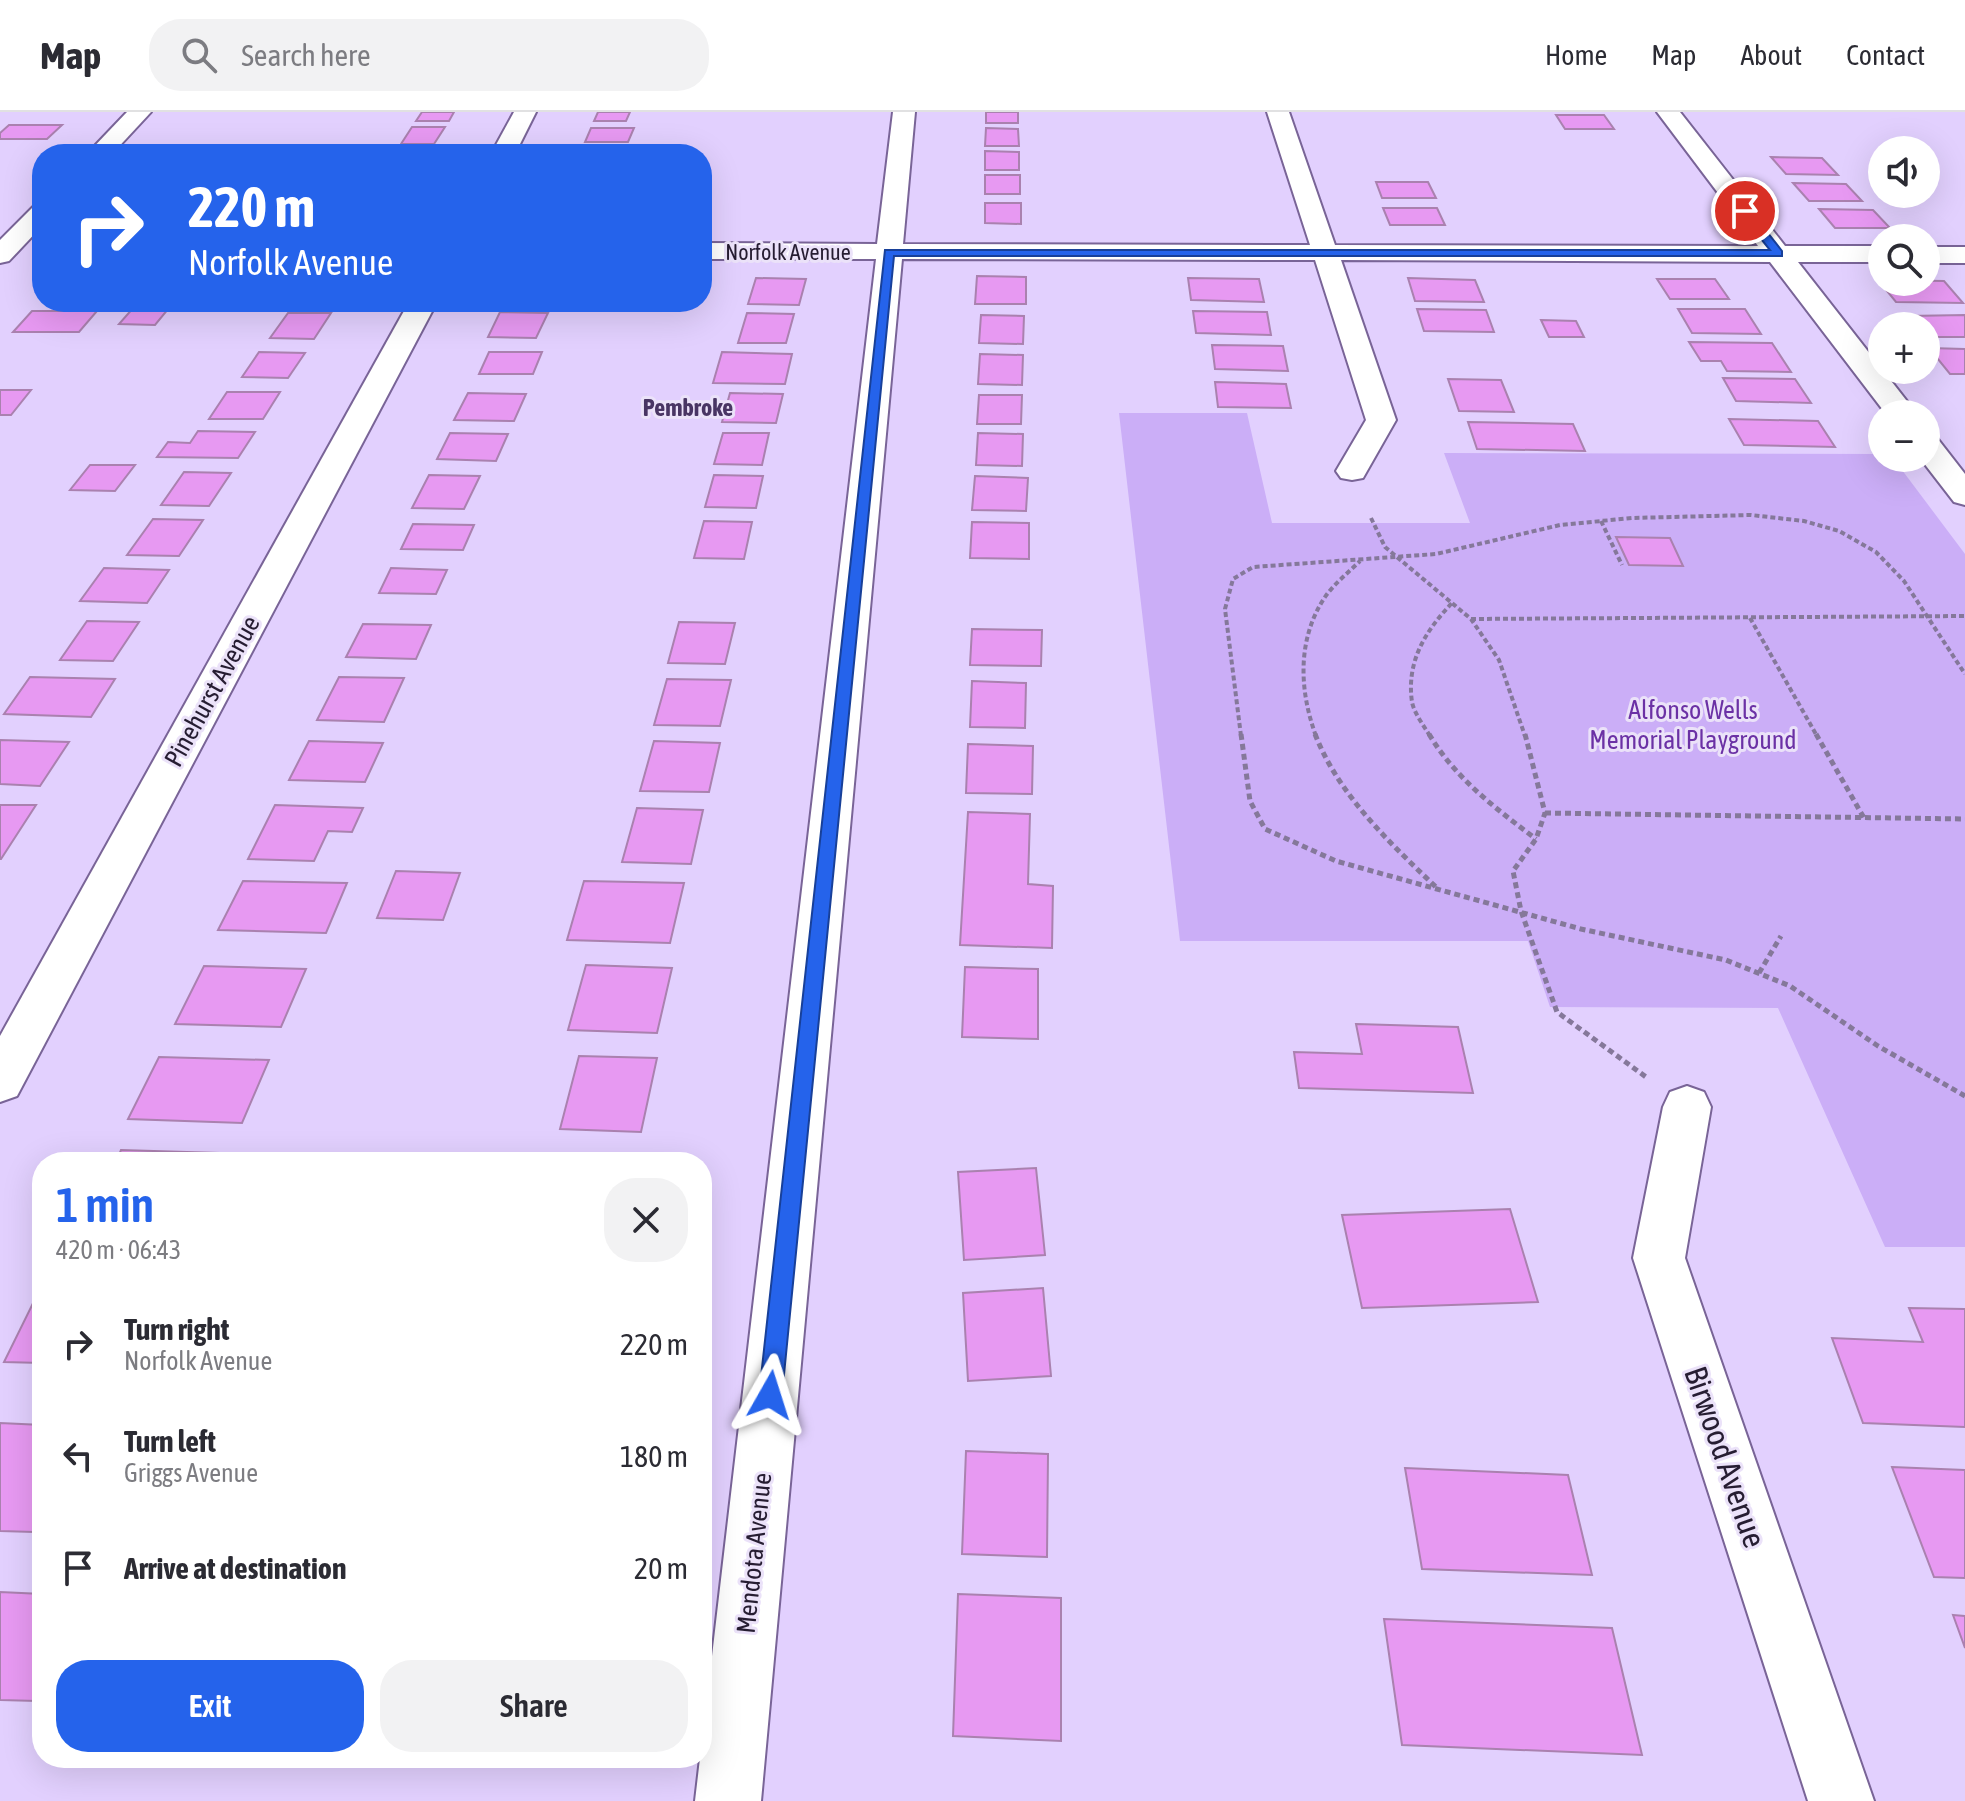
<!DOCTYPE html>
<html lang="en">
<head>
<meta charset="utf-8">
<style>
  body { margin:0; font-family:"Asap Condensed",sans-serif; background:#f2f2f3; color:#2b2b33; height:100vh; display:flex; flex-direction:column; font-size:30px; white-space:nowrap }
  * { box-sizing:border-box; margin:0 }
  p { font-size:26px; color:#7c7c81 }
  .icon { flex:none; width:44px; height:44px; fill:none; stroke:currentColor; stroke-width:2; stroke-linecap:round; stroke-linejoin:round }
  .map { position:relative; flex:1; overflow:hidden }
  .panel { position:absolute; left:32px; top:1040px; width:680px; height:616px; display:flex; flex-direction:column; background:#fff; border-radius:32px; box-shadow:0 8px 32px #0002 }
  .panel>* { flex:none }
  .hud { position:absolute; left:32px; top:32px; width:680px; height:168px; border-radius:32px; box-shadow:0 8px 32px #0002; background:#2563eb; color:#fff; overflow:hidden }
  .controls { position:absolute; left:1868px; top:24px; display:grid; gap:16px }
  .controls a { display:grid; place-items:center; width:72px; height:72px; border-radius:50%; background:#fff; box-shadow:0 8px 32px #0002; font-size:40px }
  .pin { position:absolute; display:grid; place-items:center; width:68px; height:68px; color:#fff; margin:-34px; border:4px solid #fff; border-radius:50%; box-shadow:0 2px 8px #0007 }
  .me { position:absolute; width:88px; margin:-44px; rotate:6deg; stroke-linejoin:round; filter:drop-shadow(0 0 6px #0008) }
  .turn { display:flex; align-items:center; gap:28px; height:168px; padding:0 24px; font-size:36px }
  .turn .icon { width:104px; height:104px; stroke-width:2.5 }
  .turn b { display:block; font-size:56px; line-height:68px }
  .round { display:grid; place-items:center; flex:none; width:84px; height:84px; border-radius:32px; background:#f2f2f3 }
  .summary { display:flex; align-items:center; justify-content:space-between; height:136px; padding:0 24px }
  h1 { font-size:48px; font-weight:600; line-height:60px; color:#2563eb }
  .cta { display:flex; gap:16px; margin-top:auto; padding:16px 24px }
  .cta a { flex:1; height:92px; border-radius:32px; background:#2563eb; color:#fff; font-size:32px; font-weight:600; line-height:92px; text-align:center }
  .cta a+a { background:#f2f2f3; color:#2b2b33 }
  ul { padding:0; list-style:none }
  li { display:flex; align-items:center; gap:24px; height:112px; padding:0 24px }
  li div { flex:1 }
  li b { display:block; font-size:30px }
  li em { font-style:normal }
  header { display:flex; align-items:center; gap:48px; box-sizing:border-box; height:112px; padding:0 40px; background:#fff; border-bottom:2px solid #e1e1e2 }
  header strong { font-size:38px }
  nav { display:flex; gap:44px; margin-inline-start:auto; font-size:28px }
  .search { width:560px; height:72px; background:#f2f2f3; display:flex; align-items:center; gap:20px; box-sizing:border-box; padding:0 28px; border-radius:32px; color:#7c7c81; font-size:30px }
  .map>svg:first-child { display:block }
</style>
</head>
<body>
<header>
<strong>Map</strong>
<div class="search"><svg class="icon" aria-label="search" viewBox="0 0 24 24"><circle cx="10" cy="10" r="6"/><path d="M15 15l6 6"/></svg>Search here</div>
<nav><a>Home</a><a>Map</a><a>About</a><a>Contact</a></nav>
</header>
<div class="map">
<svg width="1965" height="1689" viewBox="0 0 1965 1689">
  <rect width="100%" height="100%" fill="#e2d0fe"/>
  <path fill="#cbaef7" d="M1119,301H1247L1272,411H1470L1444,341L1882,342V346H1893L1965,442V1135H1885L1778,896L1550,895L1528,829H1180Z"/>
  <g fill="#e799f2" stroke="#aa81af" stroke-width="2">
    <path d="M422,0H454L449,9H416Z"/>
    <path d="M598,0H630L626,9H594Z"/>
    <rect x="986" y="0" width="32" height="11"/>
    <path d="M1556,3H1604L1614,17H1565Z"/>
    <path d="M9,13H62L47,27H0V21Z"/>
    <path d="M412,15H445L434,32H401Z"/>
    <path d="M591,16H634L628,30H585Z"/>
    <path d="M986,16L1018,17L1019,34H985Z"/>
    <path d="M183,36L216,37L211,42H178Z"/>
    <path d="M985,39L1019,40V58H985Z"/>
    <path d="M1771,45L1822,46L1838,63L1786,62Z"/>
    <rect x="985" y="63" width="35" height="19"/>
    <path d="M1376,70H1428L1436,86H1382Z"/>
    <path d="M1793,71L1846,72L1862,89H1809Z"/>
    <path d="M985,91H1021V112L985,111Z"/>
    <path d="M1383,96H1437L1445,113H1390Z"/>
    <path d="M1819,97L1873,98L1890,116H1835Z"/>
    <path d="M977,164L1026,165V192H975Z"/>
    <path d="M756,166L806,167L799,193L748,192Z"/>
    <path d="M1188,166L1259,167L1264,190L1191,188Z"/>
    <path d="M1408,166L1475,168L1484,190L1415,189Z"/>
    <path d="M1657,167H1715L1729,187H1670Z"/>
    <path d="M1878,168L1944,169L1963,191L1896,190Z"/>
    <path d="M134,195L169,196L155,213L119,212Z"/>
    <path d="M1417,197L1486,198L1494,220L1424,219Z"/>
    <path d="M1678,197H1745L1761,222L1692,221Z"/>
    <path d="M32,199H97L79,220H13Z"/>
    <path d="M1193,199L1267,200L1271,223L1196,221Z"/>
    <path d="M500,200L548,201L536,226L488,225Z"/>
    <path d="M288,201H331L314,227L270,226Z"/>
    <path d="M747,201L794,202L786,231H738Z"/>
    <path d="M981,203L1024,204L1023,232L979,231Z"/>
    <path d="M1965,203V225H1927L1926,214H1918L1909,204Z"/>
    <path d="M1541,208L1576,209L1584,225H1549Z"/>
    <path d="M1689,230L1772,231L1791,260L1727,259L1721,249H1701Z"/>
    <path d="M1212,233L1283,234L1288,259L1215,257Z"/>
    <path d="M1929,236L1965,237V262H1950Z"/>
    <path d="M259,240L305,241L288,266L242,265Z"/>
    <path d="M489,240H542L533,262H479Z"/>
    <path d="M722,240L792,242L785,272L713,271Z"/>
    <path d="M980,242L1023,243L1022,273L978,272Z"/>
    <path d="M1723,266L1795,267L1811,291L1736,289Z"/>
    <path d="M1448,267L1501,268L1514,300L1459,299Z"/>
    <path d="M1215,270L1286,272L1291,296L1218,295Z"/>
    <path d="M0,278H31L11,303H0Z"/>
    <path d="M227,280H280L263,307H209Z"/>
    <path d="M468,281L526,282L514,309L454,308Z"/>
    <path d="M730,281L783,282L776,311L722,310Z"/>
    <path d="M979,283H1022L1021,312H977Z"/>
    <path d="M1729,307L1818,309L1835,335L1744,333Z"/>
    <path d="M1468,310L1573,312L1585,339L1477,337Z"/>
    <path d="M198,319L255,320L238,346L157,345L168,330L190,331Z"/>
    <path d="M450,321L508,322L496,349L437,347Z"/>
    <path d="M723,321H769L762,353L714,352Z"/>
    <path d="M978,321L1023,322L1022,354L976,353Z"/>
    <path d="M90,353H135L115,379L70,378Z"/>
    <path d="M184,360L231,361L209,394L161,393Z"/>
    <path d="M429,363L480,364L464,397L412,396Z"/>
    <path d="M714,363L763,364L756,396L705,395Z"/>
    <path d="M975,364L1028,366L1026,399L972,398Z"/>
    <path d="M153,407L203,408L179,444L127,443Z"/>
    <path d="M704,409L752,410L744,447L694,446Z"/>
    <path d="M972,410L1029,411V447L970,446Z"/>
    <path d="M413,412L474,413L463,438L401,437Z"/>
    <path d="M1616,425L1670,426L1683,454L1629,453Z"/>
    <path d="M104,456L169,458L147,491L80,489Z"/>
    <path d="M391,456L447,458L436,482L379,481Z"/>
    <path d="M87,509L139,510L113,549L60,548Z"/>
    <path d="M679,510L735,511L725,552L668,551Z"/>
    <path d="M363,512L431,513L416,547L346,545Z"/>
    <path d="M972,517L1042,518L1041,554L970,553Z"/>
    <path d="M30,565L115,567L91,605L4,602Z"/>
    <path d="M339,565L404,566L384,610L317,608Z"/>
    <path d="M667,567L731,568L720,614L654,613Z"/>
    <path d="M972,569L1026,571L1025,616L970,615Z"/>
    <path d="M0,628L69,630L40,674L0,672Z"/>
    <path d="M309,629L383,631L365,670L289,668Z"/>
    <path d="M654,629L720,631L709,680L640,679Z"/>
    <path d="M968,632L1033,634L1032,682L966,681Z"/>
    <path d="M0,693H36L1,747H0Z"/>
    <path d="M275,693L363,696L352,720L328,719L314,749L248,747Z"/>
    <path d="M637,696L703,698L691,752L622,750Z"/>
    <path d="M968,700L1030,702L1028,772L1053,774L1052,836L960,833Z"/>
    <path d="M396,759L460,761L443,808L377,806Z"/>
    <path d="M243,769L347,771L326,821L218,818Z"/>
    <path d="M584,769L684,771L670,831L567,828Z"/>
    <path d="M586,853L672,856L657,921L568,918Z"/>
    <path d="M204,854L306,857L281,915L175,912Z"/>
    <path d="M965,855L1038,857V927L962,925Z"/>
    <path d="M1356,912L1458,915L1473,981L1299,976L1294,940L1362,942Z"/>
    <path d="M579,944L657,946L641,1020L560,1017Z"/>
    <path d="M159,945L269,948L242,1011L128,1007Z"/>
    <path d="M121,1038L218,1041L214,1050H116Z"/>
    <path d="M555,1043L646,1046L645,1050H553Z"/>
    <path d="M1036,1056L1045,1143L964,1148L958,1060Z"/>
    <path d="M1510,1097L1538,1190L1362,1196L1342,1103Z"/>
    <path d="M42,1173V1251L4,1250Z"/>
    <path d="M1043,1176L1051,1264L968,1269L963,1181Z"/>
    <path d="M1909,1196L1965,1197V1315L1863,1311L1832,1226L1923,1230Z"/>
    <path d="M0,1311L42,1313V1403L34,1420L0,1419Z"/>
    <path d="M966,1339L1048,1342L1047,1445L962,1442Z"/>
    <path d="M1892,1355L1965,1358V1466L1934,1465Z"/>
    <path d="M1405,1356L1568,1363L1592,1463L1422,1457Z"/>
    <path d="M0,1480L42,1482V1577L37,1589L0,1588Z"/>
    <path d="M958,1482L1061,1486V1629L953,1624Z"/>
    <path d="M1953,1503L1965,1504V1536Z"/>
    <path d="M1384,1507L1612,1516L1642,1643L1402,1633Z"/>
  </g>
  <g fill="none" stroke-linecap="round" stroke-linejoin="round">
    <defs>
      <g id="street">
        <path d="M127,0H151L112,42H87Z"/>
        <path d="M514,0H536L515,42H491Z"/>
        <path d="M893,0H915L903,132L1310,133L1267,0H1289L1335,133L1758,134L1657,0H1680L1785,134H1882V150H1798L1917,302H1886L1770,150L1341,148L1396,308L1363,366L1352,368L1341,366L1336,359L1366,308L1315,148L902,147L761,1689H695L876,147H702V131L877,132Z"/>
        <path d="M42,93V114L9,149L0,151V128L33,95Z"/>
        <rect x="1926" y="135" width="39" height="16"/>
        <path d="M409,190H437L17,984L0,990V924Z"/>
        <path d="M1926,324L1937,326L1965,362V393L1954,390L1920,346H1926Z"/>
        <path d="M1687,974L1704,980L1711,995L1685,1146L1874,1689H1808L1633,1146L1663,995L1670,980Z"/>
      </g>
    </defs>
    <use href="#street" stroke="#796497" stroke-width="4"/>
    <g stroke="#85789a" stroke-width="4" stroke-dasharray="5 3" stroke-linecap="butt">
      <path d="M1371,406L1385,435L1471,507L1499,548L1525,624"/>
      <path d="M1601,409L1622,453"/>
      <path d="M1750,506L1817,624"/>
      <path d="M1471,507L1965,504"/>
      <path d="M1241,624L1225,497L1233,467L1253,455L1436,442L1560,413L1632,406L1751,403L1804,409L1839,419L1876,440L1904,469L1965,562"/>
      <path d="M1316,624C1299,578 1297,527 1325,485C1334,472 1349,460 1360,449"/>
      <path d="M1430,624C1424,614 1414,601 1412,590C1406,549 1426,518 1453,490"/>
    </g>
    <g stroke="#85789a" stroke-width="5" stroke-dasharray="6 4" stroke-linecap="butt">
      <path d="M1241,622L1250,689L1265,717L1336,749L1581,817L1726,848L1790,874L1878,934L1965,984"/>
      <path d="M1315,622C1339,684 1391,732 1438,777"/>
      <path d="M1429,622C1455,666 1495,696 1536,727"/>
      <path d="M1525,622L1545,701L1536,727L1513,759L1521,799L1557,900L1646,965"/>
      <path d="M1816,622L1864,706"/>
      <path d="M1545,701L1965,707"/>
      <path d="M1759,861L1781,824"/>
    </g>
    <use href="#street" fill="#fff" fill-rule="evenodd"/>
  </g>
  <path fill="#2563eb" stroke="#184099" stroke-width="2" d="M1741,97H1749L1782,139V144H894L782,1283L778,1291L770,1294L762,1291L759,1283L885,138H1770L1741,102Z"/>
  <g text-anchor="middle" stroke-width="6" stroke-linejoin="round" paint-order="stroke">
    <g font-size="22" fill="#261d32" stroke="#ebe2f9">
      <text x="788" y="148">Norfolk Avenue</text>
    </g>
    <g font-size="24" font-weight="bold" fill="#493564" stroke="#ebe2f9">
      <text x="688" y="304">Pembroke</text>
    </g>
    <g font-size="26" fill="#261d32" stroke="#ebe2f9">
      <text transform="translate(212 579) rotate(-61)" y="9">Pinehurst Avenue</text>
      <text transform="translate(754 1441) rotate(-84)" y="9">Mendota Avenue</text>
    </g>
    <g font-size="26" fill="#6b31a5" stroke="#ebe2f9">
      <text x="1693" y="607">Alfonso Wells<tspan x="1693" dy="30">Memorial Playground</tspan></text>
    </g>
    <g font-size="32" fill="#261d32" stroke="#ebe2f9">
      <text transform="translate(1725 1345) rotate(71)" y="11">Birwood Avenue</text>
    </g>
  </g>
</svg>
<div class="controls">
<a><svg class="icon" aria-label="sound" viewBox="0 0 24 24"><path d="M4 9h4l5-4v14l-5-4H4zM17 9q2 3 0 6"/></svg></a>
<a><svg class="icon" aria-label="search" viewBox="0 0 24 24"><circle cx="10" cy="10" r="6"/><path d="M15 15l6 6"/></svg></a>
<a>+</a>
<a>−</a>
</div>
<div class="pin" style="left:1745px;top:99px;background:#d93025"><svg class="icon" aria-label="arrive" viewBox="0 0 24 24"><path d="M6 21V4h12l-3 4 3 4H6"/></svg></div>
<svg class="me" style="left:770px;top:1283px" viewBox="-20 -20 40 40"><path d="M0-17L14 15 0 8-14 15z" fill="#2563eb" stroke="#fff" stroke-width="4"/></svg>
<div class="hud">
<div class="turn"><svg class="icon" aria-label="right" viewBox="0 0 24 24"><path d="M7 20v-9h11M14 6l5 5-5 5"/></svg><div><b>220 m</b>Norfolk Avenue</div></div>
</div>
<section class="panel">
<div class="summary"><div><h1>1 min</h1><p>420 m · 06:43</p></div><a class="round"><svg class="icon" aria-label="close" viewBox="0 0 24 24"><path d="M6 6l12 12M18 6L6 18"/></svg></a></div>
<ul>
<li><svg class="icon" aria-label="right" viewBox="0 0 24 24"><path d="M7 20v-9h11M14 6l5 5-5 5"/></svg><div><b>Turn right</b><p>Norfolk Avenue</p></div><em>220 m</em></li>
<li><svg class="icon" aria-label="left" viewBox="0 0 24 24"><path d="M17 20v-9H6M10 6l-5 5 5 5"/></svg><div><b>Turn left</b><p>Griggs Avenue</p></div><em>180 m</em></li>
<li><svg class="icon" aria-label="arrive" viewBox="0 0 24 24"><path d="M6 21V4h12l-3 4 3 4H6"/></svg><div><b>Arrive at destination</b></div><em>20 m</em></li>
</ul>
<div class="cta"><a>Exit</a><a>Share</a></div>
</section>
</div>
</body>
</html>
